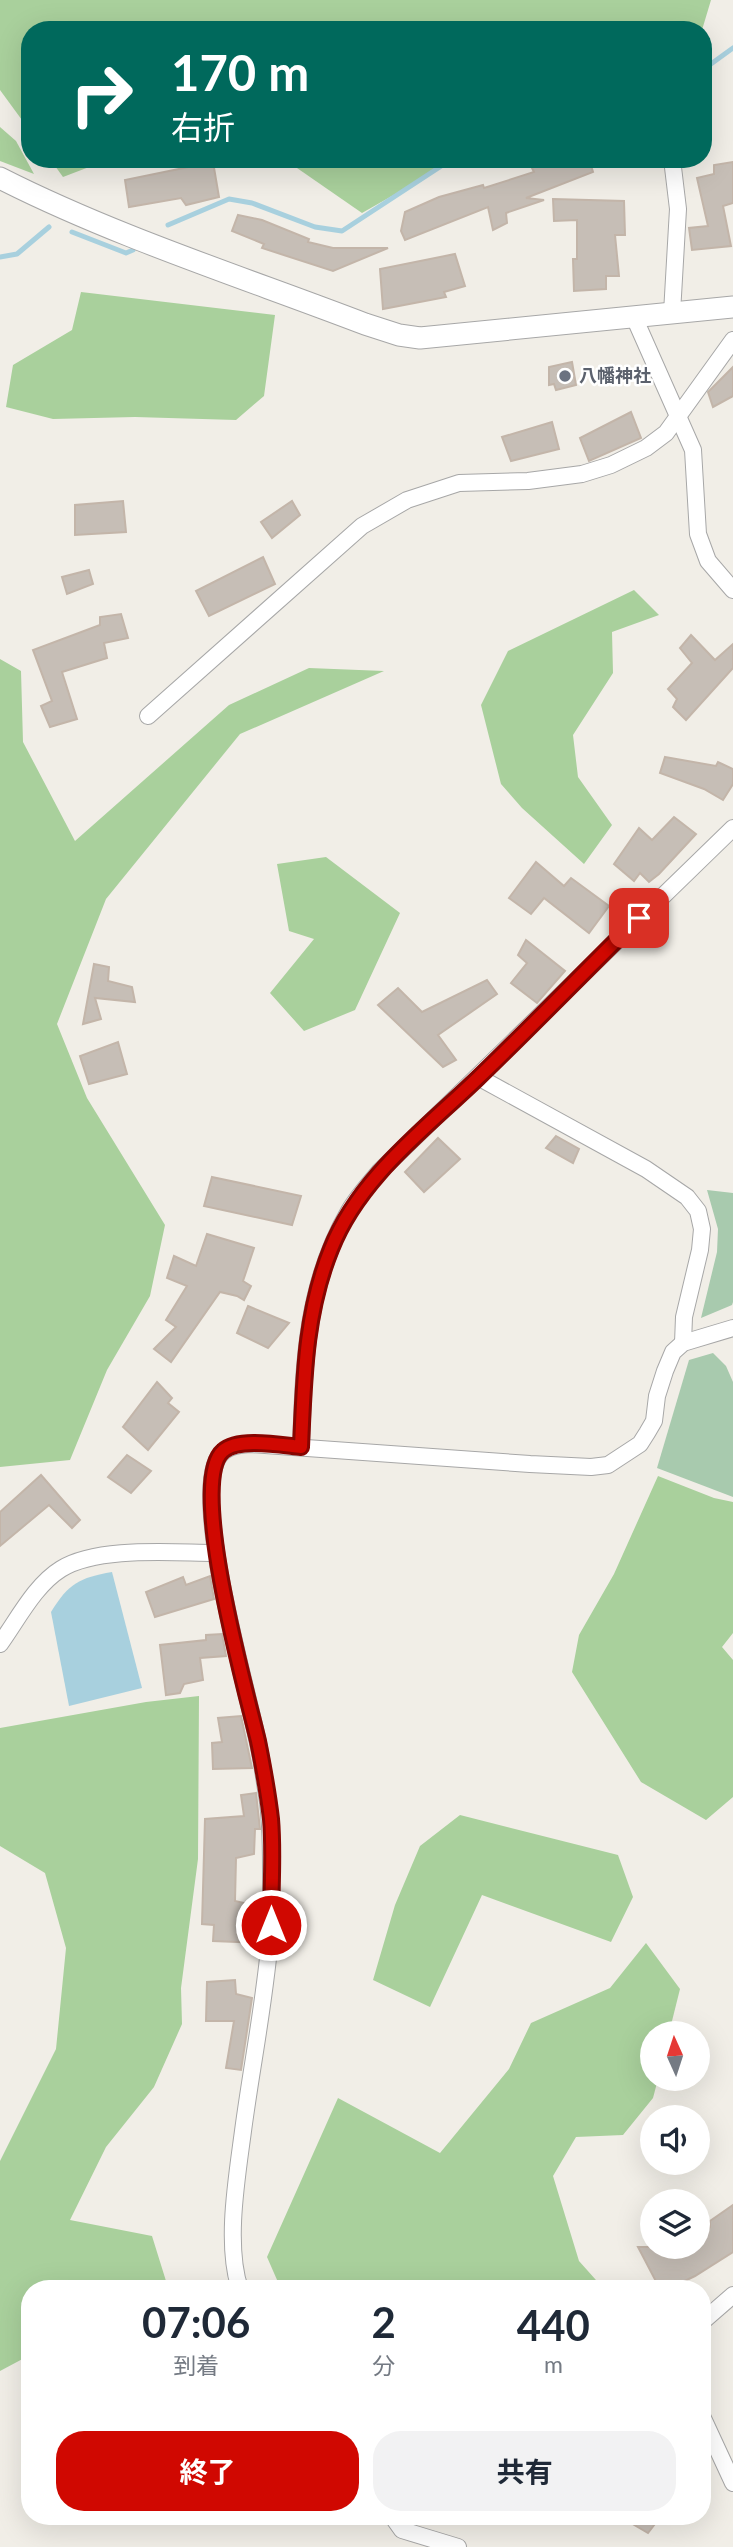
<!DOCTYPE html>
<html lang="ja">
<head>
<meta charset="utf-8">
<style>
  body { margin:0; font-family:Lato,"Noto Sans JP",sans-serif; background:#f2f2f3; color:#1f2937; height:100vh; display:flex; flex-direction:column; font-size:26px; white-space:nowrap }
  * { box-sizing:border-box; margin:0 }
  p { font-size:23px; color:#747a83 }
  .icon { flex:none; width:38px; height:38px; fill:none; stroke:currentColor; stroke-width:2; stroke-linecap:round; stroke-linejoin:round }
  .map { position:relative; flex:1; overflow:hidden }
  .details { position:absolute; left:21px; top:2280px; width:690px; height:245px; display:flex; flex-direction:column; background:#fff; border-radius:28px; box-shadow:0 7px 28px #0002 }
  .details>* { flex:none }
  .guide { position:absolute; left:21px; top:21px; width:691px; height:147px; border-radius:28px; box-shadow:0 7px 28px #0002; background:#00695c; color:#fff; overflow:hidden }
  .needle { width:46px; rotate:357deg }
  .fabs { position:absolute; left:640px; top:2021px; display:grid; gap:14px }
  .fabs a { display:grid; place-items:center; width:70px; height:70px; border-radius:50%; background:#fff; box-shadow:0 7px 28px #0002; font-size:35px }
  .pin { position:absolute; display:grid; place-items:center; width:60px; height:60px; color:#fff; margin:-30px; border-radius:14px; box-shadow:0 4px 10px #0006 }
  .me { position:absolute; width:77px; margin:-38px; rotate:0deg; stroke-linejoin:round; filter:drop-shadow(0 0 5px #0008) }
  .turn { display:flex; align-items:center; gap:24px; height:147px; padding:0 35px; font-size:32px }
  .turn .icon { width:91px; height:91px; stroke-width:2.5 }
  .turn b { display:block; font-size:49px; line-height:60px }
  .eta { display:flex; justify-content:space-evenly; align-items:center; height:119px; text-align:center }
  .eta b { font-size:42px; font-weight:700; line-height:49px }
  .primary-button { display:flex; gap:14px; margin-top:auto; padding:14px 35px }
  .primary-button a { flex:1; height:80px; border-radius:28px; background:#d00801; color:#fff; font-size:28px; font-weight:700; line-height:80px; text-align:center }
  .primary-button a+a { background:#f2f2f3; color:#1f2937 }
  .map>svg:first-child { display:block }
</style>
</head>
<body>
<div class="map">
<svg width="733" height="2547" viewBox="0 0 733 2547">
  <rect width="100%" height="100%" fill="#f1eee7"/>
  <g fill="#a9d09c">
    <path d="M0,0H711L702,30H30V131L0,90Z"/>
    <path d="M0,127L16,141L34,174L0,161Z"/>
    <path d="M50,159H110L63,177Z"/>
    <path d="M284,159H457L362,213Z"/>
    <path d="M81,292L275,315L264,396L236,420L135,417L53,419L6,407L13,365L72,330Z"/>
    <path d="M634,590L659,615L612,632L613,673L573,735L578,777L612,825L584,864L522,808L501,784L481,705L508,651Z"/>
    <path d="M0,659L21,671L23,742L75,841L229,705L309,668L384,671L240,734L106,899L57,1024L87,1098L165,1225L150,1296L107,1370L70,1460L0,1467Z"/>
    <path d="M326,857L400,913L355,1010L304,1031L270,993L314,939L289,931L277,864Z"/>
    <path d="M658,1476L714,1498L733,1502V1633L722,1647L733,1660V1797L706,1820L641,1782L572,1672L579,1635L614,1574Z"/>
    <path d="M199,1696L198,1859L181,1988L182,2024L154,2087L106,2147L70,2220L152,2236L166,2281L151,2289H30V2355L0,2371V2161L56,2049L66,1948L45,1873L0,1846V1728L146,1702Z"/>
    <path d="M460,1815L618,1855L633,1897L611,1942L482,1895L430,2007L373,1980L395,1905L420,1846Z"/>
    <path d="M646,1943L680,1989L669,2033L653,2034V2079H658L653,2098L623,2135L576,2137L553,2176L579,2261L604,2289H281L267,2257L338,2098L440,2153L509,2069L531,2023L610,1988Z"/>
  </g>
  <g fill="#a8caae">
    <path d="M707,1190L733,1193V1302L732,1305L701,1318L717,1252L718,1229Z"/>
    <path d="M713,1353L726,1366L733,1382V1497L657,1468L689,1360Z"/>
  </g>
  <path fill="#a8d0de" d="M112,1572L142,1688L69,1706L51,1612C69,1583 79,1578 112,1572Z"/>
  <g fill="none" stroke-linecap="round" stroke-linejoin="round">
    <g stroke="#a8d0de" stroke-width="5">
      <path d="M704,69L733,48"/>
      <path d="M168,225L229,199L252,203L315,227L342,231L452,159"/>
      <path d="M72,232L126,253L133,250"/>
      <path d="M0,257L17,254L49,227"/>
    </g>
  </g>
  <g fill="#c6beb6" stroke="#c3b5a9" stroke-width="2">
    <path d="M544,159H589L593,172L526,198L544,200L506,213L507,223L493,230L488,207L405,240L401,231L405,212L439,197L483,185L484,188L534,172L530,164Z"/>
    <path d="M213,162L219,197L186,205L181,198L129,207L125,180Z"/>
    <path d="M733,162V203L723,206L731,246L692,250L689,228L708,226L697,178L714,174V165Z"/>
    <path d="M553,199L624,201L625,235H615L619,276H606V289L574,291L573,259H577V220L554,221Z"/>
    <path d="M238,215L262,220L309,239L308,242L333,248H388L333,271L262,248L264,244L232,231Z"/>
    <path d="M455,254L465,286L444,292L446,297L383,309L380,269Z"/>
    <path d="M572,362L576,385L556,390L554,384L549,385V367Z"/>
    <path d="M733,367V396L713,407L708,392Z"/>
    <path d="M631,412L641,438L589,461L580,438Z"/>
    <path d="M552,422L559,449L511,461L502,437Z"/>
    <path d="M123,501L126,532L75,535V505Z"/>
    <path d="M292,501L300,515L272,538L261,522Z"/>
    <path d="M263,557L275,584L209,616L196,591Z"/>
    <path d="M89,570L93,584L67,594L62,577Z"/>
    <path d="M121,614L128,638L104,643L107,658L62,672L77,719L50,727L41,706L52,701L33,650L100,625V617Z"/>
    <path d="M691,635L715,660L733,644V668L686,720L673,707L677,699L668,689L692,663L680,648Z"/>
    <path d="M665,757L716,766L718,762L733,769V784L723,800L704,789L660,773Z"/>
    <path d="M674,817L696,834L659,874L649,882L640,873L634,881L614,864L639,828L652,840Z"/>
    <path d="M536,862L564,886L571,878L609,906L589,933L544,898L531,914L509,898Z"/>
    <path d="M526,940L565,971L537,1003L511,983L527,963L518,955Z"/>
    <path d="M94,964L109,967L108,981L132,987L135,1002L95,998L101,1019L83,1024Z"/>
    <path d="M487,980L497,994L438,1035L456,1060L443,1067L378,1005L398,988L422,1012Z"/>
    <path d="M118,1042L127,1074L89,1084L80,1056Z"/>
    <path d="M556,1136L579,1149L573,1163L546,1148Z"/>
    <path d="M438,1138L460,1159L424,1192L405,1172Z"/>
    <path d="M212,1177L301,1196L292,1225L204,1206Z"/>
    <path d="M207,1234L254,1248L243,1281L251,1286L244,1300L237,1296L220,1292L171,1362L154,1349L176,1327L166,1320L187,1286L167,1278L174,1256L196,1266Z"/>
    <path d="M248,1306L289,1323L268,1348L237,1333Z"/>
    <path d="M157,1382L172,1398L168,1403L179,1412L148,1450L123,1427Z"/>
    <path d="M127,1455L151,1471L131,1493L108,1477Z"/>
    <path d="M41,1475L80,1520L72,1528L49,1505L0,1546V1512Z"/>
    <path d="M210,1576L214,1599L155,1617L146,1592L183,1577L186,1585Z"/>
    <path d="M222,1634L226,1656L200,1658L203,1680L184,1684L180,1693L166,1695L160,1645L206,1640V1635Z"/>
    <path d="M241,1716L252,1768L213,1769L212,1743L222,1742L218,1718Z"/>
    <path d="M256,1793L260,1829H255L254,1854L236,1858L235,1901L261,1907L259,1943L213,1941L214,1925L202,1924L205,1819L244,1816L241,1795Z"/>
    <path d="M235,1980L236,1994L252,1998L241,2070L226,2068L234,2021H206L207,1982Z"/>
    <path d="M733,2205V2252L695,2276L668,2289H660L638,2247H698V2240L710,2227V2221Z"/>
    <path d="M619,2516H661L648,2533Z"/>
  </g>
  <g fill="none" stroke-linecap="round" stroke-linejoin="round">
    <defs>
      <g id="minor">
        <path d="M672,313L678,209L672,159"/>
        <path d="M634,317L693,450L698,534L708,561L733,590"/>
        <path d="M148,716L362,526L407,500L459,483L528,481L582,474L611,465L646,448L666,433L733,340"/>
        <path d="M478,1077L646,1169L687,1197L698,1211L702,1229L700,1250L684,1317L683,1343"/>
        <path d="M301,1447C304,1363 306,1285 349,1211C357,1197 369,1184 379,1172L733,828"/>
        <path d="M0,1644C18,1619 35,1585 61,1569C98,1546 173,1553 216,1553"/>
        <path d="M240,2289C225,2245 237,2177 243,2131C252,2063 266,1996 271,1927C272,1908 271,1888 271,1869C271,1844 271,1820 267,1795C264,1778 262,1760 258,1743C247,1687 192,1503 218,1458C225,1446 238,1445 250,1444L530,1464L591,1467L608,1465L640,1444L647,1433L654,1421L657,1396L665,1371L673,1352L683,1343L733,1328"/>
        <path d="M702,2322L733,2295"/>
        <path d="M702,2416L733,2483"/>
        <path d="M392,2516L402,2530L458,2547"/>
      </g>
      <path id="tertiary" d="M0,178C114,236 245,278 365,324L399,335L420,338L733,307"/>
    </defs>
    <use href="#minor" stroke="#a7a7a7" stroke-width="18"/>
    <use href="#tertiary" stroke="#a7a7a7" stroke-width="23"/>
    <use href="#minor" stroke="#fff" stroke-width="16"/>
    <use href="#tertiary" stroke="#fff" stroke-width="21"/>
  </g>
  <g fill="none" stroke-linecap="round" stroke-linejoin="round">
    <defs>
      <path id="route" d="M271,1925C271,1890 274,1854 271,1819C268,1793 263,1766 258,1741C247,1694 187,1482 223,1451C238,1437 281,1445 301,1447C304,1379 305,1313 331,1249C359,1178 424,1130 478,1078C532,1026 585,971 639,918"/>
    </defs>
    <use href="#route" stroke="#870501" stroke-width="18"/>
    <use href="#route" stroke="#d00801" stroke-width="12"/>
  </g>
  <circle fill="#6b7280" stroke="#fff" stroke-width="2.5" cx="565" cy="376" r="7"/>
  <g text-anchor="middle" stroke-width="5" stroke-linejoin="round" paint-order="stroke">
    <g font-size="18" font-weight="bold" fill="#5b616d" stroke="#fff" text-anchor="start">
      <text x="579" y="382">八幡神社</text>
    </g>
  </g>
</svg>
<div class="fabs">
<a><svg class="needle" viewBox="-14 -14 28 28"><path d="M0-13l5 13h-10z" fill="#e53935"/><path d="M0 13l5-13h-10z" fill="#747a83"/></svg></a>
<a><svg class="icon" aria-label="sound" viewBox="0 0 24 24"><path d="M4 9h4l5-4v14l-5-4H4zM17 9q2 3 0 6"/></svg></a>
<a><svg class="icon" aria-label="layers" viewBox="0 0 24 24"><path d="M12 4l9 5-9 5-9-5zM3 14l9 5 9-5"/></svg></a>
</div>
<div class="pin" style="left:639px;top:918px;background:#d93025"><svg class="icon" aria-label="arrive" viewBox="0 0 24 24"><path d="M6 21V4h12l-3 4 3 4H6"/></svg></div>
<svg class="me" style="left:271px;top:1925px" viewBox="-20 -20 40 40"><circle r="17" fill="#d00801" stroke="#fff" stroke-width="3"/><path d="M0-11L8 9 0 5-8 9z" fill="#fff"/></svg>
<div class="guide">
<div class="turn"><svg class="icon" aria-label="right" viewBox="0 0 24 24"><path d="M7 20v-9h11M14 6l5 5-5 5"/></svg><div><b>170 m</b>右折</div></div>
</div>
<section class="details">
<div class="eta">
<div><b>07:06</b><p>到着</p></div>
<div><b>2</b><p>分</p></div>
<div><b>440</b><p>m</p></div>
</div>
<div class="primary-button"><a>終了</a><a>共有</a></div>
</section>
</div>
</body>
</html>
